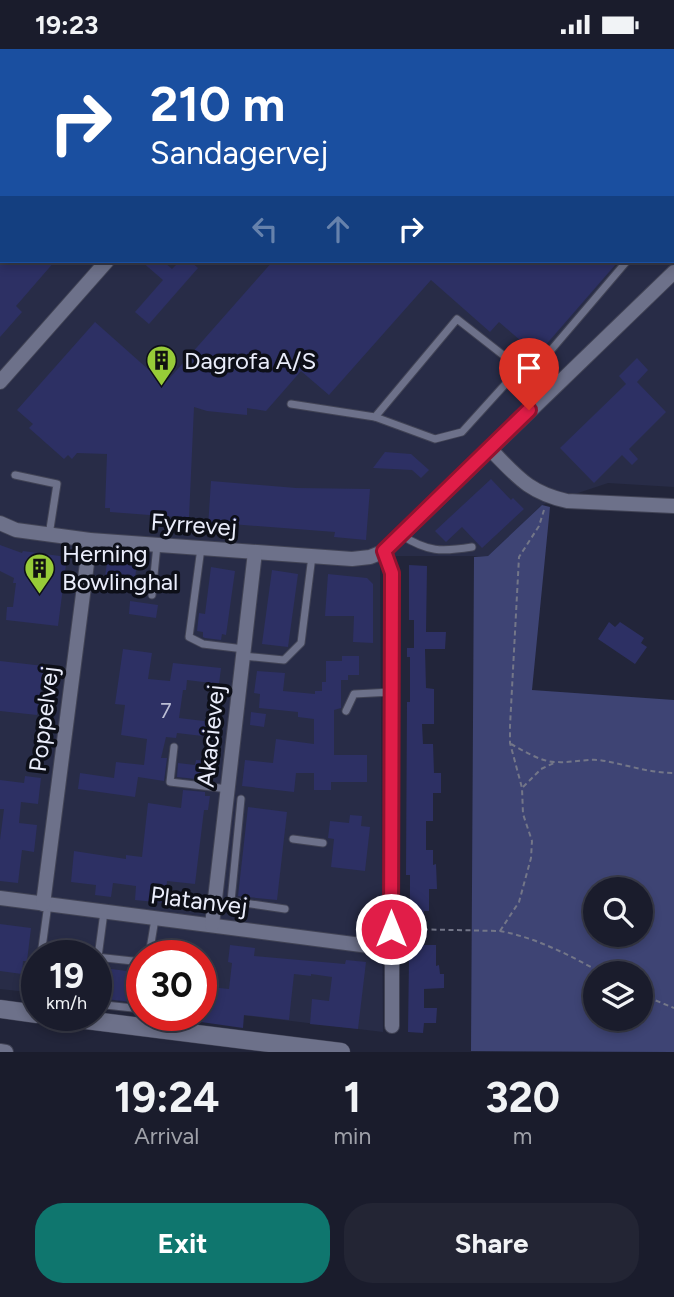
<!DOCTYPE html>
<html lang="en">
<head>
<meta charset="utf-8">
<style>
  body { margin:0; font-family:Figtree,sans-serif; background:#232534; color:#f1f3f6; height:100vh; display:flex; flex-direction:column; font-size:26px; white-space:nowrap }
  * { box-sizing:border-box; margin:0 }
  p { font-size:23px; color:#9fa1a9 }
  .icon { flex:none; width:38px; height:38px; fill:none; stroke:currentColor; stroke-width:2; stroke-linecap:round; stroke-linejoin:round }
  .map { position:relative; height:1003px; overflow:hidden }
  .details { display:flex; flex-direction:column; background:#1a1c2c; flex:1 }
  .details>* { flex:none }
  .hud { position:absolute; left:0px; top:0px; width:676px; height:214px; box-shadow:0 4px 10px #0003,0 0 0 2px #383a48; background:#1a4fa0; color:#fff; overflow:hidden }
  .buttons { position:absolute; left:583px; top:828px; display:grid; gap:14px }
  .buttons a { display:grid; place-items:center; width:70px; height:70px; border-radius:50%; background:#1a1c2c; box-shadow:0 4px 10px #0003,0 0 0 2px #383a48; font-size:35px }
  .speed { position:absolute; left:21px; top:891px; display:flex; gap:14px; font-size:35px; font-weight:700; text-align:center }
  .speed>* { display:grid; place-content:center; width:91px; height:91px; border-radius:50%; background:#1a1c2c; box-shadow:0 4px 10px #0003,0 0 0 2px #383a48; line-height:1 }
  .speed small { font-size:18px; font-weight:400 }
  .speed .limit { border:10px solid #d22; background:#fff; color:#111 }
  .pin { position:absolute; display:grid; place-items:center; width:60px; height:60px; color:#fff; margin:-72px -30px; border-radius:50% 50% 50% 0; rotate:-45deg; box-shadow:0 0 7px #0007 }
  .pin .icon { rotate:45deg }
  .me { position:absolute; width:77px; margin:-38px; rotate:0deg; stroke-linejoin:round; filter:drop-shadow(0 0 5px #0008) }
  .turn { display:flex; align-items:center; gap:24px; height:147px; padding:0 35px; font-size:32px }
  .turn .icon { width:91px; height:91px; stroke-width:2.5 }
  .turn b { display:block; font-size:49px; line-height:60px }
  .lanes { display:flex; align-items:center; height:66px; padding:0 35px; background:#0003; justify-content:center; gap:35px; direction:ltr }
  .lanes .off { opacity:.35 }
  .eta { display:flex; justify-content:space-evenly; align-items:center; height:119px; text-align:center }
  .eta b { font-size:42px; font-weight:700; line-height:49px }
  .primary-button { display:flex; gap:14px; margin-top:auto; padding:14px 35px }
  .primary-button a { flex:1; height:80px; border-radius:28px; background:#0f766e; color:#fff; font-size:28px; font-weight:700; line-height:80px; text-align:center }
  .primary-button a+a { background:#232534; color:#f1f3f6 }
  .status { display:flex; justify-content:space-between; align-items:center; height:49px; padding:0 35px; background:#1a1c2c; direction:ltr }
  .status svg { height:19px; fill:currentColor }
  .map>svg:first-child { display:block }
</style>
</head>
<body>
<div class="status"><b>19:23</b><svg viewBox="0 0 49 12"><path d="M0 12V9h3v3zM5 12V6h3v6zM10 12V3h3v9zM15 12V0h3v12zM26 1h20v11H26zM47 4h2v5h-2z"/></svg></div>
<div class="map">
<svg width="674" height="1003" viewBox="0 0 674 1003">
  <rect width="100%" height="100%" fill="#22253a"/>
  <path fill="#282c47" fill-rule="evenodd" d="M0,0H674V438L608,434L542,456L488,507H380L383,983L201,961V906H142V955L96,950V906H37V944L0,940ZM2,2H674V212H2Z"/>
  <path fill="#3e4474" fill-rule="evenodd" d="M542,456L550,458L532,641L674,651V1003L471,1002L474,508L488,507ZM595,840H640V886H595ZM595,924H640V970H595Z"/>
  <g fill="#2d3064">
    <path d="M0,212H55L16,257L22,263L0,288Z"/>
    <path d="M141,212H163L172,220L180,212H190L198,219L149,275L135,263L163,231Z"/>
    <path d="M273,212H613L616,215L537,306L499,273L490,283L431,231L329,346L301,322L266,362L247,359V366L207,362L194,358L189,469L110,463V459H105L107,405L77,404L72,410L68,406L64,410L29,379L33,375L17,361L95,273L149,321L153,317L168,331Z"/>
    <path d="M637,309L648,321L637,333L666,363L629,400L638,410L632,416L622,406L594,434L560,399L626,335L619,327Z"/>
    <path d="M385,403L411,405L429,421L421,429L412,421L373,419Z"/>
    <path d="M491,430L511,451L513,449L524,460L482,499L462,478L446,493L435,482Z"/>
    <path d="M211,432L296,439L370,440L366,491L334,488L335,483L231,475V480L208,478Z"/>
    <path d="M0,496L22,504L23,502L67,508L58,577L6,571L7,558H13L16,534H13L14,529L0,522Z"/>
    <path d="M108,508L137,513L135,530L122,528L120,542L103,540Z"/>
    <path d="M409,516L427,517L426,583H446L445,600H425L426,639L434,640V675H422L423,695H433L434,724H441V744H433V772H426V801H433V816L436,815L437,840H429V862H424V869H410V826H406L407,653H410V608H407V599H414V571H409Z"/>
    <path d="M211,518L235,522L226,586L222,585L221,591L205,589L203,588V583L197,582L199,564L205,565Z"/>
    <path d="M272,521L298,525L288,598L262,595Z"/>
    <path d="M328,525L367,529L373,535V594L353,593L354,567H325Z"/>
    <path d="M130,552L158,556L156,569L129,565Z"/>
    <path d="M609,573L615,578L620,573L644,589L641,594L647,598L635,615L598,590Z"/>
    <path d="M123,600L152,604L148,630L170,632L173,614L221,619L219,635L187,631L186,641H183L179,669L212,673L211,688L177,684L176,689L166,688L161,709H167L164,732L138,728L135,748L78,740L80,724L114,729L116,713L144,716L147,690L121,686L125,656L115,655Z"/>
    <path d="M342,607H359V626H348V631H341V659L334,661V706H367V733H331V741H314V724H296L294,743L242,737L245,711L273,714L276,690L314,695V670L298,668V663L259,659L260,645L254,644L257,622L285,624L283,642L315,645V642H322V633H326V612H342Z"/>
    <path d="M0,612L44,617L37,666L0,662Z"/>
    <path d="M251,663L266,665L264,678L250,676Z"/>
    <path d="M196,711L208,712L206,731L177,728L178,714L195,716Z"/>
    <path d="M25,727L41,729L38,755L21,753L19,774L37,776L34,803L22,801L18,834L0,832V791L4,760H0V731L24,734Z"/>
    <path d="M183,741L205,743V747H210L208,761H204L195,835L167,832L165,854L135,851L136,837L113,834L111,848L95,846L96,836L71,833L74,802L126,810V806L142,808L148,754L181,759Z"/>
    <path d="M248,758L287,763L277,851L238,847Z"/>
    <path d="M350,766L362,767L361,777L370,778L365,822L331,818L334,790L328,789L330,772L349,774Z"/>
    <path d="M0,875L31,879L27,912H23L22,925L0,922Z"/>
    <path d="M157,895L179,897L178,906H155Z"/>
    <path d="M230,896L255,899L254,907L345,915L346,911L366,913L358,980L310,975L312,950L329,952L332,928L311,925V927L294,925L289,971L244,966L243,979L201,973V937L229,940L232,914L228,913Z"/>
    <path d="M409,896H436V917L439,916L440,925H444V939L424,940V959H437L436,974H424L423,984L408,983L409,909H405V901L409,900Z"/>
    <path d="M96,918L142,924V954L96,949Z"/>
  </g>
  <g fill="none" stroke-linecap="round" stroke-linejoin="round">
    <defs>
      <g id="lane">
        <path d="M39,0L41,2"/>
        <path d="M466,0L468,2"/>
        <path d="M337,2L338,0"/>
        <path d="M524,323L546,307L627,212"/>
        <path d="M291,355L375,368L457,270L549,342"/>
        <path d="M375,368L435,390L462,383L520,319"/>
        <path d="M15,426L57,435L49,486"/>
        <path d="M401,486C428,503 441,503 472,498"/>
        <path d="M201,499L189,588L203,595L244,600"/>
        <path d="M152,546L157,496"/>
        <path d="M243,607L284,611L301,594L312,507"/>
        <path d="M346,662L354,645L392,643"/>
        <path d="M174,698L170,733L228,740"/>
        <path d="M241,750L231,852L285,860"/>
        <path d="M293,790L323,794"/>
        <path d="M42,901L86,906"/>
        <path d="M41,906L48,855"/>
        <path d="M149,906L155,870"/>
        <path d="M96,908L142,913"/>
        <path d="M98,908L104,863"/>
        <path d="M96,955L142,960"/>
      </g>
      <g id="street">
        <path d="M291,2L293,0"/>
        <path d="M0,333L107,212"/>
        <path d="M489,399C516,426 527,443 567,452L674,457"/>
        <path d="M0,474L16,481L90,491L352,510L370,508L385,502L674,223"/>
        <path d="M385,502L392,524V977"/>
        <path d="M0,849L392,900"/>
        <path d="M43,855L90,491"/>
        <path d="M212,876L255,503"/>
        <path d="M0,1002L6,1003"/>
      </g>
      <g id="secondary">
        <path d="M0,960L37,965"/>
        <path d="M46,966L341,1003"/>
      </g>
    </defs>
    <use href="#lane" stroke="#414355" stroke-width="9"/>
    <use href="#street" stroke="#414355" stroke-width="16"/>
    <use href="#secondary" stroke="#414355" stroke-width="19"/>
    <g stroke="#737688" stroke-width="2" stroke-dasharray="5 3.5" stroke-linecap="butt">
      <path d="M511,695C524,702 541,713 556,713C571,714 584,710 599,711C625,715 648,724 674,724"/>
      <path d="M523,738L541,720L554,714"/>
      <path d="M406,880L500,882C537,889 569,906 602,924"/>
      <path d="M500,882L519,853L531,809L532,792L523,765L522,739L510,694V677L519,508L539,477L544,461"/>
      <path d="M640,945L674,959"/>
    </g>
    <use href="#lane" stroke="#6d718a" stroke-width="7"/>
    <use href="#street" stroke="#6d718a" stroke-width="14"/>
    <use href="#secondary" stroke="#6d718a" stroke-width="18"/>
  </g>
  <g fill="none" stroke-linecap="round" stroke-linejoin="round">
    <defs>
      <path id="route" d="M391,880L392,524L384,502L529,361"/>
    </defs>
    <use href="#route" stroke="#92132f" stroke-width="18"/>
    <use href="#route" stroke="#e11d48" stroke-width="12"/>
  </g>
  <defs>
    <symbol id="building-pin" viewBox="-11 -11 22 30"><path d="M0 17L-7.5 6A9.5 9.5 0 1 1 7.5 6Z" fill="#97cb38" stroke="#0d0f18"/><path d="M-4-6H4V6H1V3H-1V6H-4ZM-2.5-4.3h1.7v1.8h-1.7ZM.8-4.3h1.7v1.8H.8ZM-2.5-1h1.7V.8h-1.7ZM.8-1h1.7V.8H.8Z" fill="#111"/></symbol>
  </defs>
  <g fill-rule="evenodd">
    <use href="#building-pin" x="144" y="294" width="35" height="47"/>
    <use href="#building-pin" x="22" y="502" width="35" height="47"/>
  </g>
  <g text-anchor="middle" stroke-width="7" stroke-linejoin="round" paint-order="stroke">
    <g font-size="21" fill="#bbbed5">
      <text x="166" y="669">7</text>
    </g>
    <g font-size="24" fill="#eaedfb" stroke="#0d0f18" text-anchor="start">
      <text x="184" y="320">Dagrofa A/S</text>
      <text x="62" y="513">Herning<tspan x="62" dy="28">Bowlinghal</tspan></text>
    </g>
    <g font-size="24" fill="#eaedfb" stroke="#0d0f18">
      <text transform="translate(194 476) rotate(4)" y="8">Fyrrevej</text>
      <text transform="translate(44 670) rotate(-83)" y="8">Poppelvej</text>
      <text transform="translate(211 687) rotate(-84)" y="8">Akacievej</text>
      <text transform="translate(199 852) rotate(7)" y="8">Platanvej</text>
    </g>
  </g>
</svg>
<div class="buttons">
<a><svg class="icon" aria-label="search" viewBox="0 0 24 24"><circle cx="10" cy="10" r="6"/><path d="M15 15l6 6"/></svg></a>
<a><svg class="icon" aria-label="layers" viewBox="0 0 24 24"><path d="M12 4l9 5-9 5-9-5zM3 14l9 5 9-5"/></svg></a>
</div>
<div class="speed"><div>19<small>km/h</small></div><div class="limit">30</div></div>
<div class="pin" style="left:529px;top:361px;background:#d93025"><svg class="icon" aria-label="arrive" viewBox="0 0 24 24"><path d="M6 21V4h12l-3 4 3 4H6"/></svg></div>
<svg class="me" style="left:391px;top:880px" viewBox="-20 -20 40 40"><circle r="17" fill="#e11d48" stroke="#fff" stroke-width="3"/><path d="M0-11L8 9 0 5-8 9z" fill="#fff"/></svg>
<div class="hud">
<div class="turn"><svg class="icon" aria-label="right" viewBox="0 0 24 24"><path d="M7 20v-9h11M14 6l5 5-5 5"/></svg><div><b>210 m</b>Sandagervej</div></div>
<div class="lanes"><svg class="icon off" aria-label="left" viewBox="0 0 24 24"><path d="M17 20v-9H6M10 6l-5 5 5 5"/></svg><svg class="icon off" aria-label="ahead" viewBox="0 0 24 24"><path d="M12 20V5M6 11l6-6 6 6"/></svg><svg class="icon" aria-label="right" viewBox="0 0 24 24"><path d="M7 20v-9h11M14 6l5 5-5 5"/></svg></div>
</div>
</div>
<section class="details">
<div class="eta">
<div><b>19:24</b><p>Arrival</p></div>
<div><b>1</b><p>min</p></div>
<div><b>320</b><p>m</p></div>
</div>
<div class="primary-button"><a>Exit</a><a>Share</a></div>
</section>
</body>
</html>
